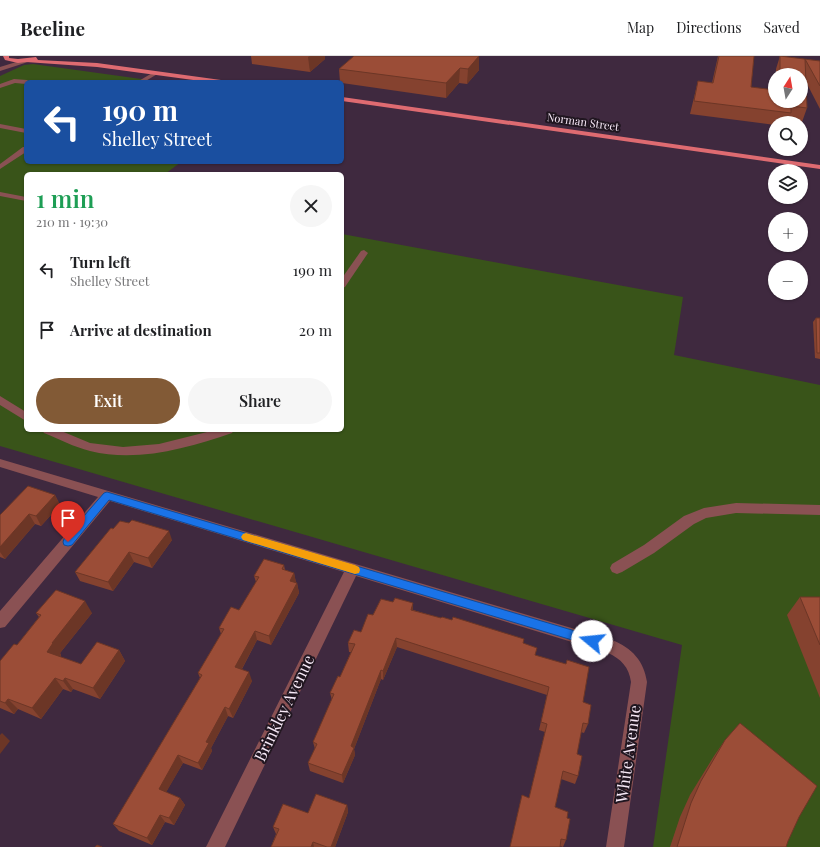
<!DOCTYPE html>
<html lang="en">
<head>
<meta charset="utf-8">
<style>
  body { margin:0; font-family:"Playfair Display",serif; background:#f6f6f6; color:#202124; height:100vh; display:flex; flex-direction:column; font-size:15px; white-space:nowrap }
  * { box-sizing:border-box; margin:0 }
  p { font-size:13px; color:#757577 }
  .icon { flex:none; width:22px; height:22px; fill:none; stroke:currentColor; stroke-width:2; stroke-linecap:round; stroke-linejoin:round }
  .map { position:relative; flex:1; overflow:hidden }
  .panel { position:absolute; left:24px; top:116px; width:320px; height:260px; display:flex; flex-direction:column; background:#fff; border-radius:6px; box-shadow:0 1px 3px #0004 }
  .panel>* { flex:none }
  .guide { position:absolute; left:24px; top:24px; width:320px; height:84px; border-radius:6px; box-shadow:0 1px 3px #0004; background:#1a4fa0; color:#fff; overflow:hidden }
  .needle { width:26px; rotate:11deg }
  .controls { position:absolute; left:768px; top:12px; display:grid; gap:8px }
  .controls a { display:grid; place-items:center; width:40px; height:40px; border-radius:50%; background:#fff; box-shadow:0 1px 3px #0004; font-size:20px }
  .pin { position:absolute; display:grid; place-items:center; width:34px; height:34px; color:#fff; margin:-41px -17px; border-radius:50% 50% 50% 0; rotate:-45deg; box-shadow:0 0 4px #0007 }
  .pin .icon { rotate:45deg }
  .me { position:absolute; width:44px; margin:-22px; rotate:287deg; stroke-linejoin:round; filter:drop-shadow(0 0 3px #0008) }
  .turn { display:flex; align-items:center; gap:14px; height:84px; padding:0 12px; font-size:18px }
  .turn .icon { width:52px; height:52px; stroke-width:2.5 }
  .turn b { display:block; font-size:28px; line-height:34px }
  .round { display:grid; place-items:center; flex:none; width:42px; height:42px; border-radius:21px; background:#f6f6f6 }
  .summary { display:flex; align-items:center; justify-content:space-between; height:68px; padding:0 12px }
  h1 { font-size:24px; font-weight:600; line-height:30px; color:#1e9e55 }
  .cta { display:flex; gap:8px; margin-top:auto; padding:8px 12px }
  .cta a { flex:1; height:46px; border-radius:24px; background:#825a36; color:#fff; font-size:16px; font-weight:600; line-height:46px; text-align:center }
  .cta a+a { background:#f6f6f6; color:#202124 }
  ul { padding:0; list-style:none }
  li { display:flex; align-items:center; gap:12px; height:60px; padding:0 12px }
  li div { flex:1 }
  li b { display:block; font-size:15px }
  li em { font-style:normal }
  header { display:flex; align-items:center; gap:24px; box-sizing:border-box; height:56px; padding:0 20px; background:#fff; border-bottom:1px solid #e0e0e0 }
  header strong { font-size:19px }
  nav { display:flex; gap:22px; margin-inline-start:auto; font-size:14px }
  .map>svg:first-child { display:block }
</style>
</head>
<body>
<header>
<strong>Beeline</strong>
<nav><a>Map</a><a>Directions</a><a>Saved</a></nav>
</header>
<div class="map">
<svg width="820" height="791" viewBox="0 0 820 791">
  <rect width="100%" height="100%" fill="#3f293f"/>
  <path fill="#395419" d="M33,8L163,26H26V106H181L165,118H26V374H342V178L683,241L674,299L820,329V791H653L682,589L0,390V20L24,9Z"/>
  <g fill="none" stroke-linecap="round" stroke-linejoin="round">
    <g fill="#8a5153" fill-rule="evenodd">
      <path d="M26,3L29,5L28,6L0,15V11Z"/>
      <path d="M154,16L159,17L144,26H137Z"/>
      <path d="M14,23L27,24L30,26H26V28L15,27L0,32V28Z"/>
      <path d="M0,68L26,73V77L0,72Z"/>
      <path d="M23,91H26V96L0,113V108Z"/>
      <path d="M0,136L26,141V145L0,140Z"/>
      <path d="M364,194L368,197L345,231L342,232V222L361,195Z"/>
      <path d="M0,340L26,356V365L0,349Z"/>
      <path d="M42,374H59L90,387L123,391L159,388L215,374H234L232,377C188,392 137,407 90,395C74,391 59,383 44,377Z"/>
      <path d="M0,403L612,584C632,592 644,605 647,626L624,791H606L631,626C629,611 621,603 608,597L356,520L225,791H206L344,516L110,445L5,571L0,572V555L98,441L0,411Z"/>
      <path d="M736,447L820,449V459L736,457L706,462L694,468L654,497L622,516L617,518L612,516L610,512L612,508L644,489L684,460L704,452Z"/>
    </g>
    <g fill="#de6b71" fill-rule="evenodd">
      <path d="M3,0H9V2L18,3L36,1L38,4L97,7L221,24L224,26H208L97,11L26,6L18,7L5,4Z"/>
      <path d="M342,41L820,109V113L342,45Z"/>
    </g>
  </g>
  <g fill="#85422f">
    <path d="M251,0H325V3L310,16L252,8Z"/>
    <path d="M354,0L479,14L467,28L459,27L446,42L342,27V26H340L339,13Z"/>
    <path d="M718,0H754L751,31L775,45L801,19H776V13L780,0L820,5V53L806,26L807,52L802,66L788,64L787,67H775V69L690,58L698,25L712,27Z"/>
    <path d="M816,262H820V303L815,302L813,266Z"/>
    <path d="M55,439L60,449L41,470L35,468L5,503L0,501V459Z"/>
    <path d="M111,472L172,484L152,512L134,506L113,535L80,525L75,516Z"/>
    <path d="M284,509L285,514L294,517L296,527H297L299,537L271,589L257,584L242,613L252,625L233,662L228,660L211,692L212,695L202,714L183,707L166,736L180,742L185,749L174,769L165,766L152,789L119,775L113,768L200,622L198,617L221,578L219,572L239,554L256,526L254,520Z"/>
    <path d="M800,541H820V642L787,559Z"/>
    <path d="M413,554L523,587L535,599L583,646L588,668L584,677L581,676L577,698L578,720L575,728L561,723L555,751L567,762L566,784L563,791L560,790V791H510L522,739L529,742L545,676L539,674L547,639L397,591L383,624L381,623L354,693L355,699L343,727L310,715L308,707L315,693L313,686L332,644L330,637L340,621L351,596H349L348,587L361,576L373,559Z"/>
    <path d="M36,557H92L60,597L61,599L60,601L81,608L119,594L125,605L100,643L73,633L71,636L63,633L41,663L18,653L14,658L0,652V605L17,589L39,561Z"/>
    <path d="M725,684L799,761L788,785L786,791H670L680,761L690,739L714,700Z"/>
    <path d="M347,749L348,756L335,791H271L276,778L273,771L308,757Z"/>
  </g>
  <g fill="#6c3626">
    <path d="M310,0H325V3L310,16L308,1Z"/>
    <path d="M479,0V14L467,28L468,13Z"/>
    <path d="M460,12L459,27L446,42V27Z"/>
    <path d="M55,439L60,449L41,470L36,460Z"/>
    <path d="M29,458L35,468L5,503L0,496V491Z"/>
    <path d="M169,475L172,484L152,512L148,502Z"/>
    <path d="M129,496L134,506L113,535L108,526Z"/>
    <path d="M294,517L296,526L292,534L290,525Z"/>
    <path d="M297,527L299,537L271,589L269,580Z"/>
    <path d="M85,545L92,557L60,597L61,599L55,607L47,596L52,587Z"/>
    <path d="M413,547V557L411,554Z"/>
    <path d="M255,575L257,584L238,620L235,611Z"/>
    <path d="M396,582L397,591L383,624V615Z"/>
    <path d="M119,594L125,605L100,643L93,632Z"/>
    <path d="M381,614V623L354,693L355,699L343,727L342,719L351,690Z"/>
    <path d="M249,616L252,625L233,662L229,653Z"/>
    <path d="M55,622L63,633L41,663L32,652Z"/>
    <path d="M65,622L73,633L71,636L63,625Z"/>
    <path d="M8,643L18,653L14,658L5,647Z"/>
    <path d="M225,651L228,660L211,692L212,695L202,714L198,707L206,686Z"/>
    <path d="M2,677L10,685L0,698V679Z"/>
    <path d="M178,699L183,707L164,740L159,733Z"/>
    <path d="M180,742L185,749L174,769L169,762Z"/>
    <path d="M347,749L348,756L335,791H331Z"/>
    <path d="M160,759L165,766L152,789L147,782Z"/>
    <path d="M313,786L314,791H311Z"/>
  </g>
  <g fill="#9b4d37" stroke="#6c3626">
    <path d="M354,0H479L468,13L460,12L446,27L339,13Z"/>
    <path d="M719,0H754L751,31L775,34V45H801V19H780V0L820,5V30L805,3L807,52L791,50V57L694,45L698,25L713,27Z"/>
    <path d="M816,262H820V297H817Z"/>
    <path d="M28,430L55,439L36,460L29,458L0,491V459Z"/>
    <path d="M132,464L169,475L148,502L129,496L108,526L75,516L111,472L113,473L120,465L129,467Z"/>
    <path d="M264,503L284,509L282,513L294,517L290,525L297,527L269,580L255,575L235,611L249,616L229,653L225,651L206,686L209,687L198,707L178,699L159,733L180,742L169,762L160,759L147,782L113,768L202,619L198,617L224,573L219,572L231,551L239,554L259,521L254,520Z"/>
    <path d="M56,534L85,545L52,587H53L47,596L81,608L97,586L119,594L93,632L65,622L63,625L55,622L32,652L8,643L5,647L0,645V605L14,588L17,589L41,559L36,557Z"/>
    <path d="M800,541H820V589Z"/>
    <path d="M395,542L413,547L411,554L441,562L442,561L452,564L453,561L524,583L523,587L537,592L535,599L566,608L567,604L589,611L583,646L591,649L588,668L583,667L577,698L582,700L578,720L563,715L555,751L568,756L567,762L570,763L566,784L561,783L560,791H510L522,739L529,742L547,668L541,666L549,631L396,582L383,615L381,614L351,690L354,692L342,719L308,707L317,688L313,686L334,638L330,637L338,620L340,621L355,588L348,587L354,574L361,576L368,558L373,559L381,543L393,546Z"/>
    <path d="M740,667L817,730L799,761L788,785L786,791H677L691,747L701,725L725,684Z"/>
    <path d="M316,738L347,749L331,791H327L313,786L311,791H271L279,773L273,771L283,748L308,757Z"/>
    <path d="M97,789L102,791H95Z"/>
  </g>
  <path fill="#1a73e8" stroke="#114b97" d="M107,436L592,580L596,581L597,585L596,589L592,590L109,444L72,489L68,490L64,489L63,486L64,483L104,437Z"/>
  <path fill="#f59e0b" d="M246,477L355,509L359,511L360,514L359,517L355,518L243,484L241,481L243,478Z"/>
  <g text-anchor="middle" stroke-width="4" stroke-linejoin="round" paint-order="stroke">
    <g font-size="11" fill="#f6e8f6" stroke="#201620">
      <text transform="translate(583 66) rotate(8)" y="4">Norman Street</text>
    </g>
    <g font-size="16" fill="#f6e8f6" stroke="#201620">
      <text transform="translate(284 652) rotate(-64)" y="6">Brinkley Avenue</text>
      <text transform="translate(628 698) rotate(-82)" y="6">White Avenue</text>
    </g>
  </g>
</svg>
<div class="controls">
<a><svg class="needle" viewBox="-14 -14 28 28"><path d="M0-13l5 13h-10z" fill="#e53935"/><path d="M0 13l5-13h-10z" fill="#757577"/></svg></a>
<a><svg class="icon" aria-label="search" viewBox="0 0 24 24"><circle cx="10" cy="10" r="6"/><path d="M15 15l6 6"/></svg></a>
<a><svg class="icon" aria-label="layers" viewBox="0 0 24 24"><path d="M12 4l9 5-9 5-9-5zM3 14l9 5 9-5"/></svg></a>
<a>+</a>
<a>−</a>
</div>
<div class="pin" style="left:68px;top:486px;background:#d93025"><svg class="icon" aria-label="arrive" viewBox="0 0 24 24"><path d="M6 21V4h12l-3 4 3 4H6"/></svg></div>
<svg class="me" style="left:592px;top:585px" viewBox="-20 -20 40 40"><circle r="19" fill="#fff"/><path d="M0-13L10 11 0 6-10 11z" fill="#1a73e8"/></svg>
<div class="guide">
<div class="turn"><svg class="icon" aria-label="left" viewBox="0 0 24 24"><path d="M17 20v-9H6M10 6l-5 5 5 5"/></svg><div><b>190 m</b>Shelley Street</div></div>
</div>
<section class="panel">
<div class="summary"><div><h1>1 min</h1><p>210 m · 19:30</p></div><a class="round"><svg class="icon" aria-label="close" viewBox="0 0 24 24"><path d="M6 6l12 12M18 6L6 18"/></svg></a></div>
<ul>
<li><svg class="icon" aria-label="left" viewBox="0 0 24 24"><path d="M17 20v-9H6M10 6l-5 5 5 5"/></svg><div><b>Turn left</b><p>Shelley Street</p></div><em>190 m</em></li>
<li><svg class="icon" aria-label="arrive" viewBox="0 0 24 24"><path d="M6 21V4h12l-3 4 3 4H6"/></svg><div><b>Arrive at destination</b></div><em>20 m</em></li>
</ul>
<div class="cta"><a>Exit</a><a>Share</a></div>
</section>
</div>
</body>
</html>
